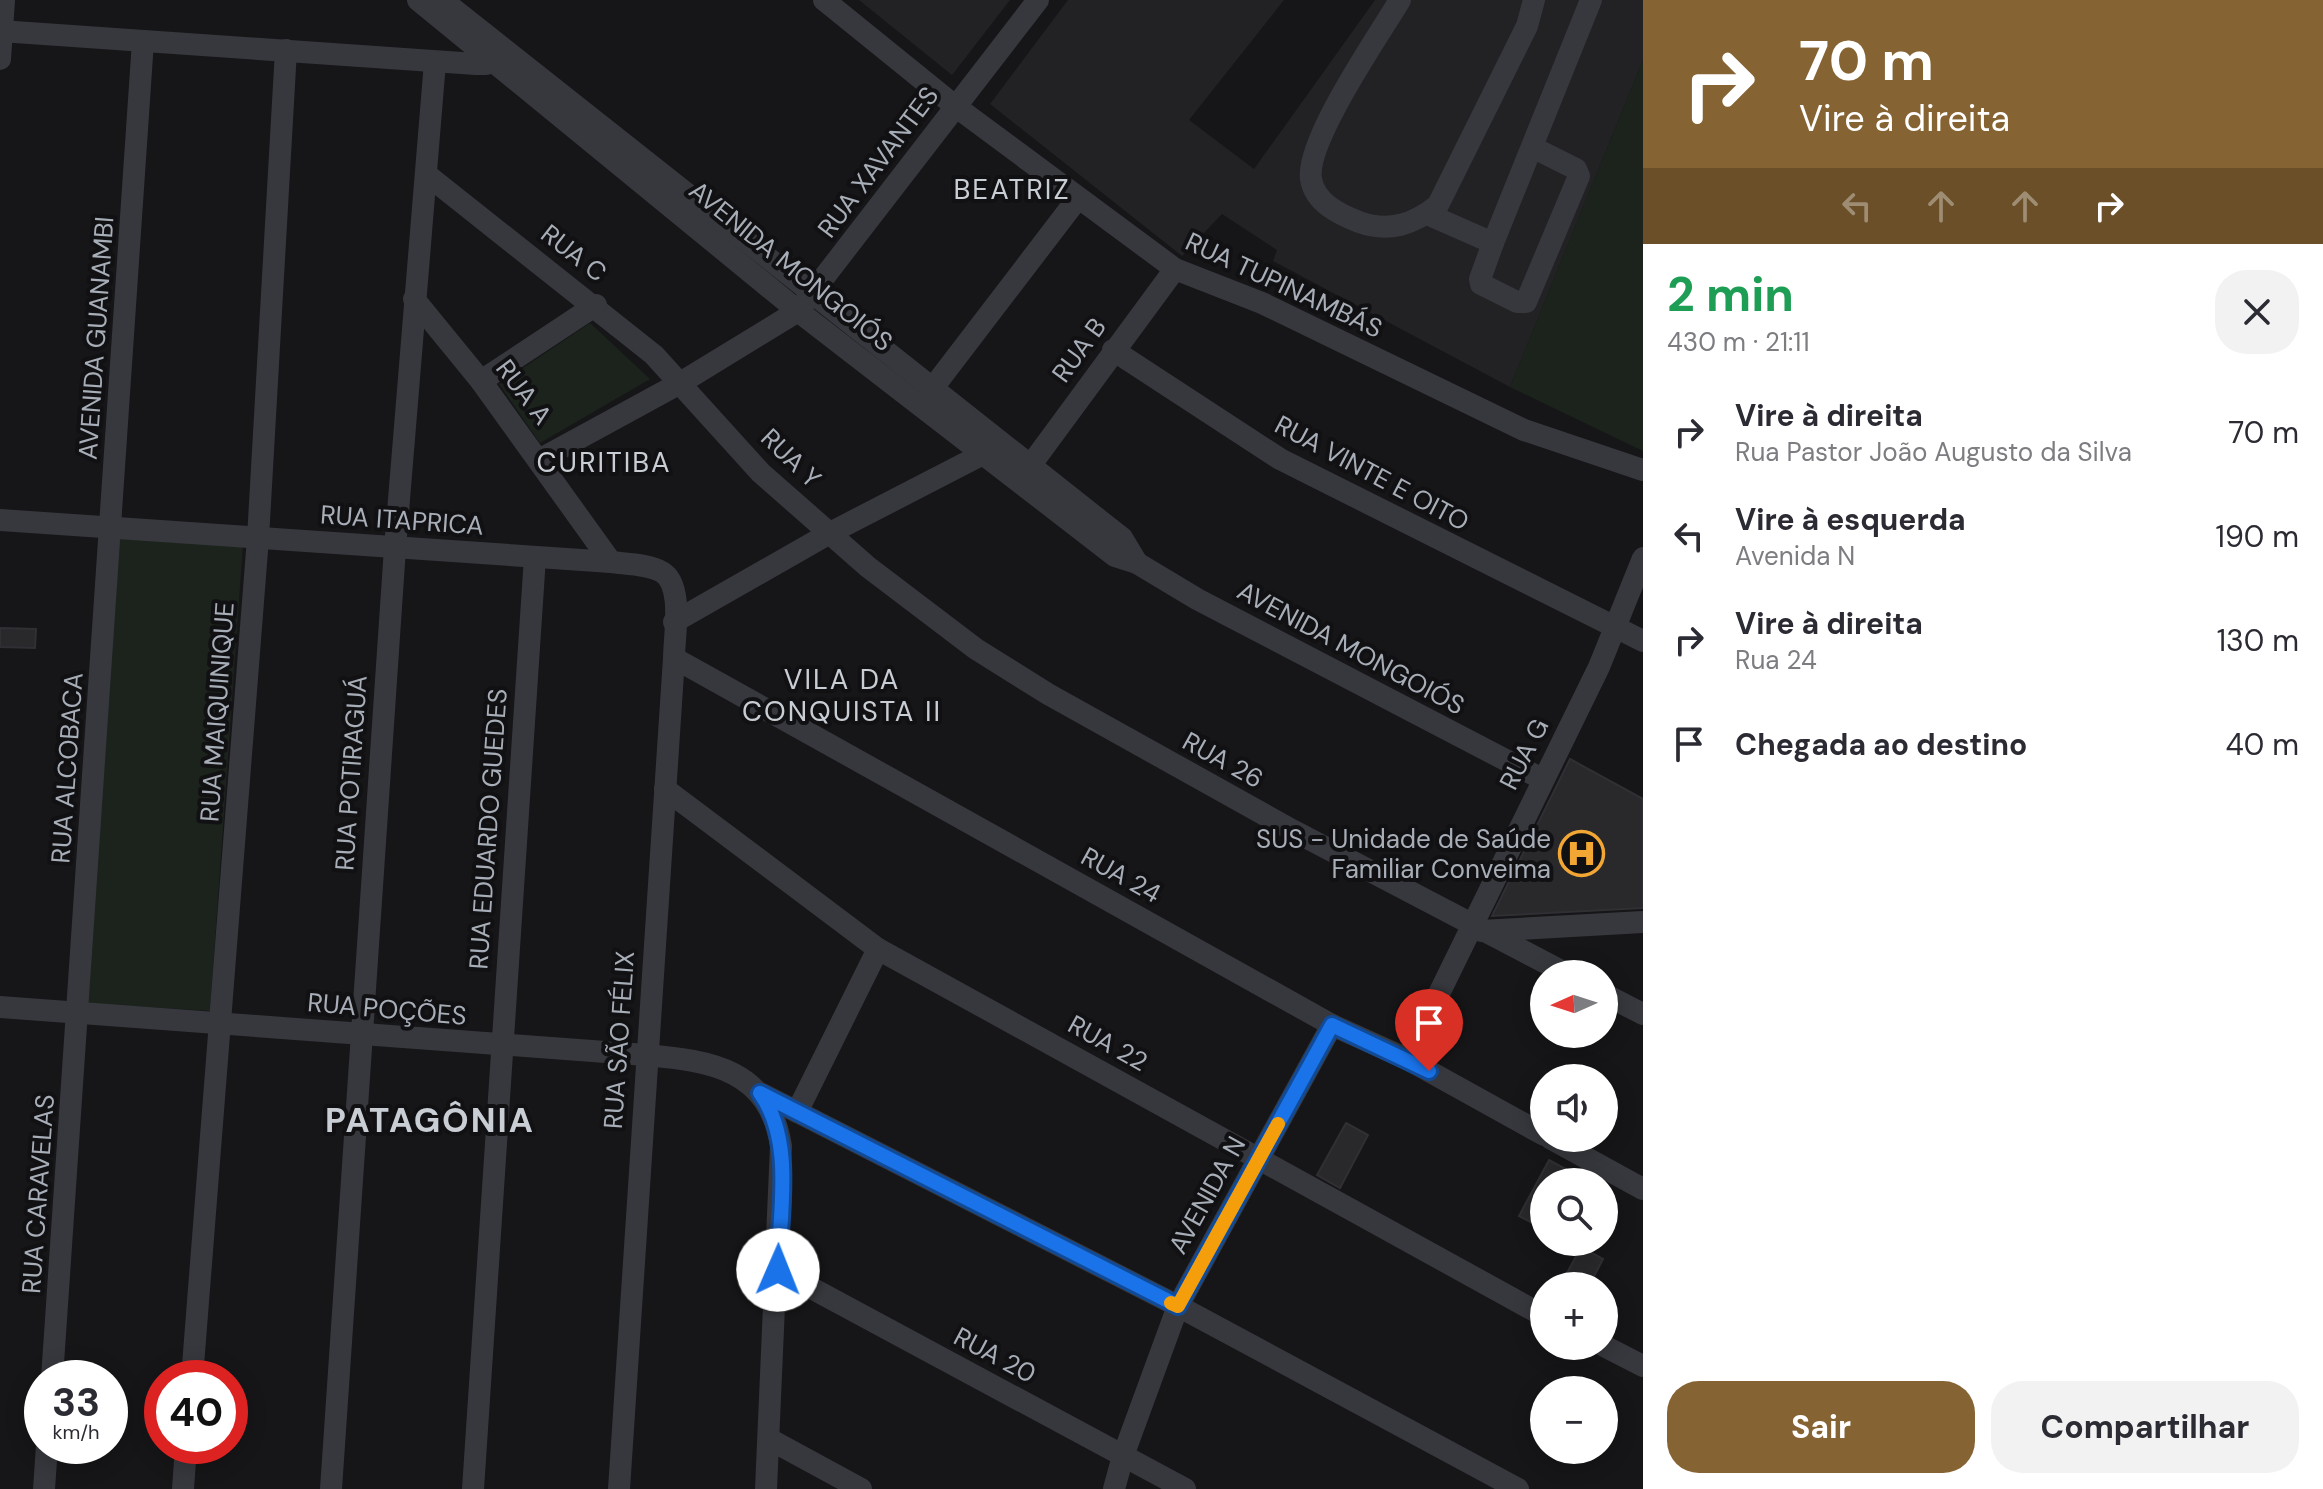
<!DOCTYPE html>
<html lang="pt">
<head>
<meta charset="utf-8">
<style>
  body { margin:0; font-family:"DM Sans",sans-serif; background:#f2f2f3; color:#2b2b33; height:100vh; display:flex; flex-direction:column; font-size:30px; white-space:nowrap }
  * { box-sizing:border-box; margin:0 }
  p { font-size:26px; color:#7c7c81 }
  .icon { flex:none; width:44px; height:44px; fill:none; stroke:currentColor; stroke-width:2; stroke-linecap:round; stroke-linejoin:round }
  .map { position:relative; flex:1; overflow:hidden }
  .sheet { display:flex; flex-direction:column; background:#fff; width:680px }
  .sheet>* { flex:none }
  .top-card { background:#856333; color:#fff; overflow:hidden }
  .needle { width:52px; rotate:267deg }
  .controls { position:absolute; left:1530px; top:960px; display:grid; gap:16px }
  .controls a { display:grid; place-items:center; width:88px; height:88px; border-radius:50%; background:#fff; box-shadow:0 4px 20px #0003; font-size:40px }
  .speed { position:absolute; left:24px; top:1360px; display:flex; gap:16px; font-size:40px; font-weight:700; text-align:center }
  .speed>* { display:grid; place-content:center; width:104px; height:104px; border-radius:50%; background:#fff; box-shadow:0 4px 20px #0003; line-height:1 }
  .speed small { font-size:20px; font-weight:400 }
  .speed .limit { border:12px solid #d22; background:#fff; color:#111 }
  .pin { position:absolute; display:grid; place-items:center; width:68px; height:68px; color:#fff; margin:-82px -34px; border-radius:50% 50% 50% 0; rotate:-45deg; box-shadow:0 0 8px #0007 }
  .pin .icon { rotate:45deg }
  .me { position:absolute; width:88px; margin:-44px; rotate:1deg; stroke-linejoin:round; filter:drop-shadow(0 0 6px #0008) }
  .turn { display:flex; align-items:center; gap:28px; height:168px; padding:0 24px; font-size:36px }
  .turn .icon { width:104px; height:104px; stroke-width:2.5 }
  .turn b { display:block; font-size:56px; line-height:68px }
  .lanes { display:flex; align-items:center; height:76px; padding:0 24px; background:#0003; justify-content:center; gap:40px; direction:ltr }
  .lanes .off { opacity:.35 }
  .round { display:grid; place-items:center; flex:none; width:84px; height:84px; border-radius:32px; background:#f2f2f3 }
  .headline { display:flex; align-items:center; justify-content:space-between; height:136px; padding:0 24px }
  h1 { font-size:48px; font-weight:700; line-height:60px; color:#1e9e55 }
  .button { display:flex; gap:16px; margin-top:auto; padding:16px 24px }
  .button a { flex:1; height:92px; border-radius:32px; background:#856333; color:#fff; font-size:32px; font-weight:700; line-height:92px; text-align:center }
  .button a+a { background:#f2f2f3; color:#2b2b33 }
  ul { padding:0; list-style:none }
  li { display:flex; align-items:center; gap:24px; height:104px; padding:0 24px }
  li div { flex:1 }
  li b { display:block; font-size:30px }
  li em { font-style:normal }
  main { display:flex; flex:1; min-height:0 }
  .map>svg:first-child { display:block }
</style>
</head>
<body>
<main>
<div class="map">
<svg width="1643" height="1489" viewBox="0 0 1643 1489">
  <rect width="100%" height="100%" fill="#161618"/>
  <g fill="#222225">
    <path d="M859,0H1010L952,75Z"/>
    <path d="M1068,0H1284L1189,120L1254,169L1375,0H1643V60L1510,387L1273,261L1277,250L1222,214L1182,256L990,104Z"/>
  </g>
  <g fill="#1c231d">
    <path d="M1643,60V451L1510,387Z"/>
    <path d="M590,323L650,379L540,443L499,384Z"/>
    <path d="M115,536L243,543L210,1011L84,1003Z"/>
  </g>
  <g fill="#29292c" stroke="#303034" stroke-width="2">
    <path d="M0,628L36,629L35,648L0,647Z"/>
    <path d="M1570,759L1643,799V908L1492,916Z"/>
    <path d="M1346,1123L1368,1135L1340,1188L1317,1175Z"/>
    <path d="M1549,1160L1571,1172L1566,1182H1544V1229L1519,1216Z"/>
    <path d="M1581,1247L1603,1259L1589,1286H1560Z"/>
  </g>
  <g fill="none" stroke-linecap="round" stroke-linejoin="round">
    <g stroke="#37383d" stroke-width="22">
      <path d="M418,0L798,311L1115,556L1137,563L1197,599L1542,779"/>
      <path d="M442,0L1122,538L1137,563"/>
      <path d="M824,0L955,106L1175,269L1262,303L1524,430L1643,470"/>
      <path d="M1400,0C1379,35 1305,142 1311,179C1315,203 1339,214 1359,222C1389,233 1414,224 1438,205L1527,26L1534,0"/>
      <path d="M0,31L476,64H486L498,54"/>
      <path d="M0,59L4,0"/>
      <path d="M426,174L654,355L761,473L868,567L976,649L1048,694L1292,830L1567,974"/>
      <path d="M1427,214L1493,243L1591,0"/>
      <path d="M1493,243L1480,279L1481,284L1517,302H1526L1579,176L1576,169L1532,147"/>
      <path d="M414,299L481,381L611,562"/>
      <path d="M1113,350L1280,459L1643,641"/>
      <path d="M481,381L596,305"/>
      <path d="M932,389L1078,198"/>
      <path d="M539,460L682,382L798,311L1038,0"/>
      <path d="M1030,466L1175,269"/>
      <path d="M0,520L611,562C626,564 649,564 662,572C684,585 674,636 674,658L619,1489"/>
      <path d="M674,622L830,533L983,454"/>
      <path d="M674,658L1332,1025L1407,1059L1544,1135"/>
      <path d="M665,789L878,949L1544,1316"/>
      <path d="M1481,931L1643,922"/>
      <path d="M1604,994L1643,1014"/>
      <path d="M0,1007L646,1055C711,1061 769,1069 781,1146L766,1489"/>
      <path d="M1407,1059L1599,667L1643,558"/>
      <path d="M762,1094L1178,1306L1518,1489"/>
      <path d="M797,1112L878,949"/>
      <path d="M1550,1138L1643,1189"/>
      <path d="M778,1270L1185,1489"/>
      <path d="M1604,1346L1643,1366"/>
      <path d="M52,1378L143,41"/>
      <path d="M192,1378L258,538L286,50"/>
      <path d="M769,1439L861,1489"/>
      <path d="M44,1489L47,1446"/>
      <path d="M183,1489L186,1446"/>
      <path d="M331,1489L395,548L435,62"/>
      <path d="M473,1489L535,557"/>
      <path d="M1114,1489L1123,1456L1178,1306L1332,1025"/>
    </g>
  </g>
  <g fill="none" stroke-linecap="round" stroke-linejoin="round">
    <defs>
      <path id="route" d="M778,1270C779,1215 795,1141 760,1093L1178,1306L1332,1025L1429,1071"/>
    </defs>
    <use href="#route" stroke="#114b97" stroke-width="20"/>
    <use href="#route" stroke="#1a73e8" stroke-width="14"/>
    <path stroke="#f59e0b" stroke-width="14" d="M1171,1303L1178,1306L1278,1124"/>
  </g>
  <defs>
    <symbol id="hospital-ring" viewBox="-11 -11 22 22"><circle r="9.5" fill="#111113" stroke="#f2a734" stroke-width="1.5"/><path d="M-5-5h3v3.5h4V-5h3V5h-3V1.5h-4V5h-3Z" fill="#f2a734"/></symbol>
  </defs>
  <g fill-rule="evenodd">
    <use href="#hospital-ring" x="1556" y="828" width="51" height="51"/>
  </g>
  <g text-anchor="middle" stroke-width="8" stroke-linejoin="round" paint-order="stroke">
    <g font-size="26" fill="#a8aeb8" stroke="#111113">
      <text transform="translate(878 162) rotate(-53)" y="9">RUA XAVANTES</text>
      <text transform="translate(574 253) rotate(38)" y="9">RUA C</text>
      <text transform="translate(791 266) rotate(39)" y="9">AVENIDA MONGOIÓS</text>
      <text transform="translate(1284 285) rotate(25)" y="9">RUA TUPINAMBÁS</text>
      <text transform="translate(96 338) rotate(-86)" y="9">AVENIDA GUANAMBI</text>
      <text transform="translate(1079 350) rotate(-54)" y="9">RUA B</text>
      <text transform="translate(524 392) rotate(53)" y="9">RUA A</text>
      <text transform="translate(791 458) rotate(44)" y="9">RUA Y</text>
      <text transform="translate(1372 473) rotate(28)" y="9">RUA VINTE E OITO</text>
      <text transform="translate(402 520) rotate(4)" y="9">RUA ITAPRICA</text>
      <text transform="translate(1351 648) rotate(28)" y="9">AVENIDA MONGOIÓS</text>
      <text transform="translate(217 712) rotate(-86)" y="9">RUA MAIQUINIQUE</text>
      <text transform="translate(1524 754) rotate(-63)" y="9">RUA G</text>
      <text transform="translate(1223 760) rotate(29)" y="9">RUA 26</text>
      <text transform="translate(67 768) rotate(-86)" y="9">RUA ALCOBACA</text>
      <text transform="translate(351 773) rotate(-86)" y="9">RUA POTIRAGUÁ</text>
      <text transform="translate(488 829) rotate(-86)" y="9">RUA EDUARDO GUEDES</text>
      <text transform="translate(1121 875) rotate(29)" y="9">RUA 24</text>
      <text transform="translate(387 1009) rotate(5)" y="9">RUA POÇÕES</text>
      <text transform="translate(619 1040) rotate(-86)" y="9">RUA SÃO FÉLIX</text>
      <text transform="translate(1108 1043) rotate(29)" y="9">RUA 22</text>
      <text transform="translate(38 1194) rotate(-86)" y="9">RUA CARAVELAS</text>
      <text transform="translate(1207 1195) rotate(-61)" y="9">AVENIDA N</text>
      <text transform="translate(995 1355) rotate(28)" y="9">RUA 20</text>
    </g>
    <g font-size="26" fill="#a8aeb8" stroke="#111113" text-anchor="end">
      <text x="1551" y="848">SUS - Unidade de Saúde<tspan x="1551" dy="30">Familiar Conveima</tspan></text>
    </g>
    <g font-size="28" letter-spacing="2" fill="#c9cdd4" stroke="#111113">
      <text x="1012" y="199">BEATRIZ</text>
      <text x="604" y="472">CURITIBA</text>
      <text x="842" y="689">VILA DA<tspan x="842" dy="32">CONQUISTA II</tspan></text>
    </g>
    <g font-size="34" font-weight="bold" letter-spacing="2" fill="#c9cdd4" stroke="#111113">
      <text x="430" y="1132">PATAGÔNIA</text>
    </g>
  </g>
</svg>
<div class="controls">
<a><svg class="needle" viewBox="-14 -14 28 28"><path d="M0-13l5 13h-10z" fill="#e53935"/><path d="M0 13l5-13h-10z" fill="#7c7c81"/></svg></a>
<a><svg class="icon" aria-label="sound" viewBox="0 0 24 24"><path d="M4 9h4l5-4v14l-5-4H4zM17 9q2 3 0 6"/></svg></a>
<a><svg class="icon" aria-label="search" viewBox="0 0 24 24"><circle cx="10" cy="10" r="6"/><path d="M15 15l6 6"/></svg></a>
<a>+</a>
<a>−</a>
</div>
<div class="speed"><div>33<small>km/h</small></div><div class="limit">40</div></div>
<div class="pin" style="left:1429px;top:1071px;background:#d93025"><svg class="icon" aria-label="arrive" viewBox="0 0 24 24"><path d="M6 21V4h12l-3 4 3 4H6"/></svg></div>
<svg class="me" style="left:778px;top:1270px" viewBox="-20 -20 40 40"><circle r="19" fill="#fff"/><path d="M0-13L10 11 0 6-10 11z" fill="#1a73e8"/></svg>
</div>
<section class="sheet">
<div class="top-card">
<div class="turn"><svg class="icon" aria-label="right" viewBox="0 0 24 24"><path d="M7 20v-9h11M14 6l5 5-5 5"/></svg><div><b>70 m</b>Vire à direita</div></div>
<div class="lanes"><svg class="icon off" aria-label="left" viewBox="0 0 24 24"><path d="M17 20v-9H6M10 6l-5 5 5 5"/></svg><svg class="icon off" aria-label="ahead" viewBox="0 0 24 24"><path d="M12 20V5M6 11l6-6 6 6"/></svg><svg class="icon off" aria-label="ahead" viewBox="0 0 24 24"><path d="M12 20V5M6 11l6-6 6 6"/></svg><svg class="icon" aria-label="right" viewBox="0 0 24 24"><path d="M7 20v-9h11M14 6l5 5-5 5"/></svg></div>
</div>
<div class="headline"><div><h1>2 min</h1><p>430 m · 21:11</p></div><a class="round"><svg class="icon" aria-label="close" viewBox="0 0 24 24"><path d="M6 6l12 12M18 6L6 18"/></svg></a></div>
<ul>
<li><svg class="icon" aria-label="right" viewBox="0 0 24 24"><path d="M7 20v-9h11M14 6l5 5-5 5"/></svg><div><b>Vire à direita</b><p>Rua Pastor João Augusto da Silva</p></div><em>70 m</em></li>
<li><svg class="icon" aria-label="left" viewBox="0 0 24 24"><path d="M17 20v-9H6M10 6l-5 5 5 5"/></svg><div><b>Vire à esquerda</b><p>Avenida N</p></div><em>190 m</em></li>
<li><svg class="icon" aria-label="right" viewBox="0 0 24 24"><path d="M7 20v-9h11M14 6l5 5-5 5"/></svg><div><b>Vire à direita</b><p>Rua 24</p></div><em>130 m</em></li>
<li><svg class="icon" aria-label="arrive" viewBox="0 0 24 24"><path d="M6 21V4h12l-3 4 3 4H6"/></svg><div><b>Chegada ao destino</b></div><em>40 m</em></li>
</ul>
<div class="button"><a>Sair</a><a>Compartilhar</a></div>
</section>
</main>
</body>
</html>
